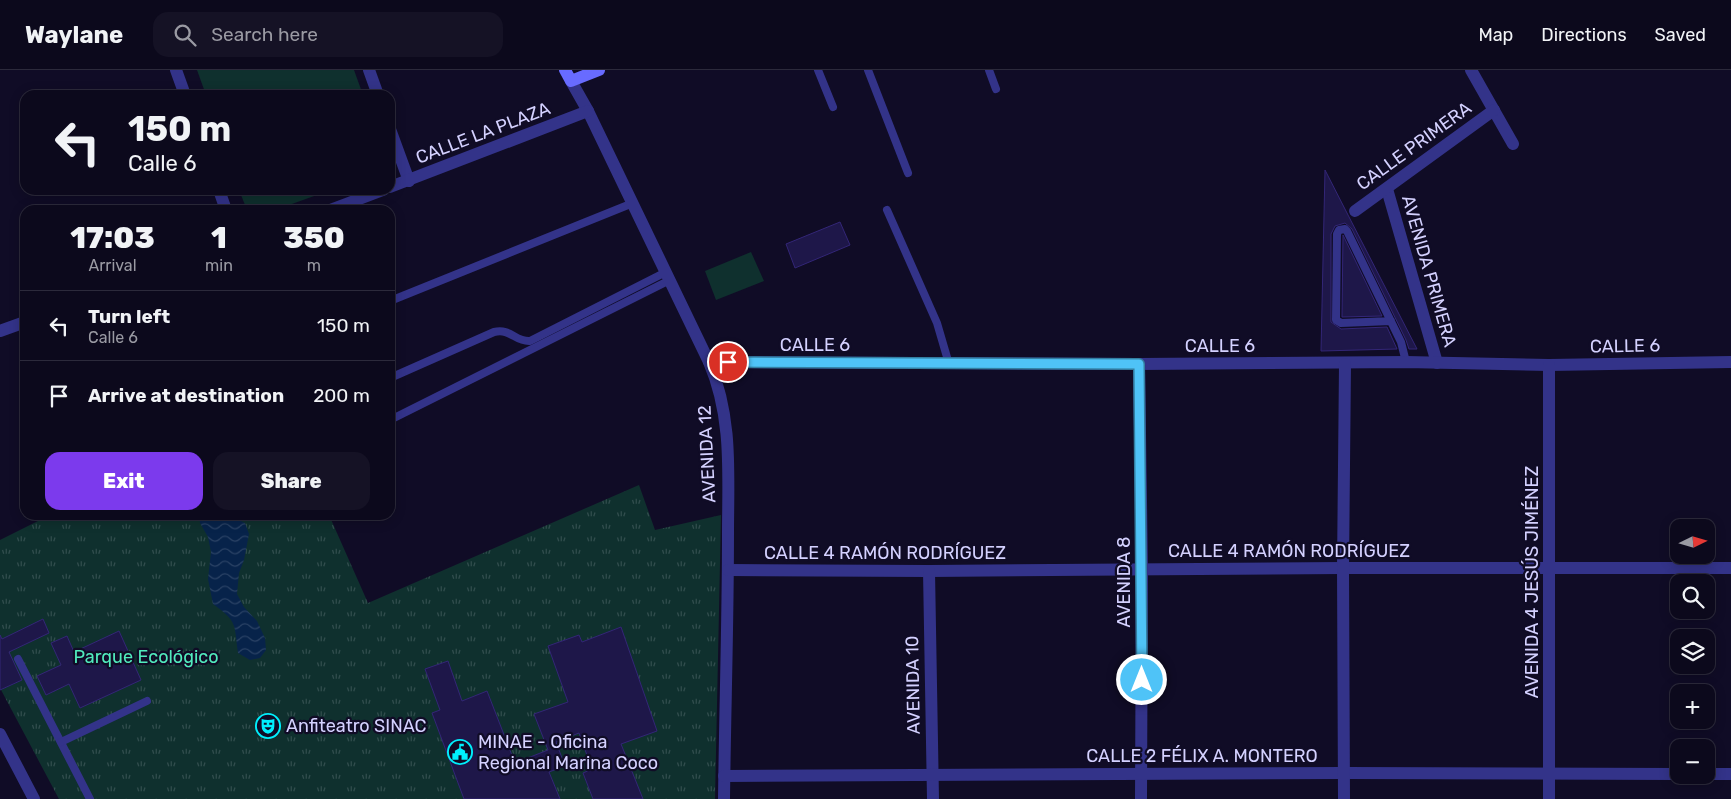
<!DOCTYPE html>
<html lang="en">
<head>
<meta charset="utf-8">
<style>
  body { margin:0; font-family:Rubik,sans-serif; background:#151225; color:#f1f3f6; height:100vh; display:flex; flex-direction:column; font-size:19px; white-space:nowrap }
  * { box-sizing:border-box; margin:0 }
  p { font-size:16px; color:#9a9aa3 }
  .icon { flex:none; width:28px; height:28px; fill:none; stroke:currentColor; stroke-width:2; stroke-linecap:round; stroke-linejoin:round }
  .map { position:relative; flex:1; overflow:hidden }
  .panel { position:absolute; left:20px; top:135px; width:375px; height:315px; display:flex; flex-direction:column; background:#0c091c; border-radius:15px; box-shadow:0 2px 12px #0003,0 0 0 1px #2c2a3b }
  .panel>* { flex:none }
  .hud { position:absolute; left:20px; top:20px; width:375px; height:105px; border-radius:15px; box-shadow:0 2px 12px #0003,0 0 0 1px #2c2a3b; background:#0c091c; color:#f1f3f6; overflow:hidden }
  .needle { width:32px; rotate:85deg }
  .tools { position:absolute; left:1670px; top:449px; display:grid; gap:10px }
  .tools a { display:grid; place-items:center; width:45px; height:45px; border-radius:10px; background:#0c091c; box-shadow:0 2px 12px #0003,0 0 0 1px #2c2a3b; font-size:25px }
  .pin { position:absolute; display:grid; place-items:center; width:42px; height:42px; color:#fff; margin:-21px; border:2px solid #fff; border-radius:50%; box-shadow:0 1px 5px #0007 }
  .me { position:absolute; width:55px; margin:-28px; rotate:0deg; stroke-linejoin:round; filter:drop-shadow(0 0 4px #0008) }
  .turn { display:flex; align-items:center; gap:18px; height:105px; padding:0 25px; font-size:22px }
  .turn .icon { width:65px; height:65px; stroke-width:2.5 }
  .turn b { display:block; font-size:35px; line-height:42px }
  .eta { display:flex; justify-content:space-evenly; align-items:center; height:85px; text-align:center }
  .eta b { font-size:30px; font-weight:800; line-height:35px }
  .cta { display:flex; gap:10px; margin-top:auto; padding:10px 25px }
  .cta a { flex:1; height:58px; border-radius:15px; background:#7c3aed; color:#fff; font-size:20px; font-weight:800; line-height:58px; text-align:center }
  .cta a+a { background:#151225; color:#f1f3f6 }
  ul { padding:0; list-style:none }
  li { display:flex; align-items:center; gap:15px; height:70px; padding:0 25px; border-top:1px solid #2c2a3b }
  li div { flex:1 }
  li b { display:block; font-size:19px }
  li em { font-style:normal }
  header { display:flex; align-items:center; gap:30px; box-sizing:border-box; height:70px; padding:0 25px; background:#0c091c; border-bottom:1px solid #2c2a3b }
  header strong { font-size:24px }
  nav { display:flex; gap:28px; margin-inline-start:auto; font-size:18px }
  .search { width:350px; height:45px; background:#151225; display:flex; align-items:center; gap:12px; box-sizing:border-box; padding:0 18px; border-radius:15px; color:#9a9aa3; font-size:19px }
  .map>svg:first-child { display:block }
</style>
</head>
<body>
<header>
<strong>Waylane</strong>
<div class="search"><svg class="icon" aria-label="search" viewBox="0 0 24 24"><circle cx="10" cy="10" r="6"/><path d="M15 15l6 6"/></svg>Search here</div>
<nav><a>Map</a><a>Directions</a><a>Saved</a></nav>
</header>
<div class="map">
<svg width="1731" height="729" viewBox="0 0 1731 729">
  <defs>
    <pattern id="grass-tufts" width="24" height="20" patternUnits="userSpaceOnUse" patternTransform="scale(1.25)"><rect width="24" height="20" fill="#0f302e"/><path d="M3 7l-1-3M5 7V3M7 7l1-3M15 17l-1-3M17 17v-4M19 17l1-3" fill="none" stroke="#314d4d"/></pattern>
    <pattern id="water-waves" width="16" height="10" patternUnits="userSpaceOnUse" patternTransform="scale(1.25)"><rect width="16" height="10" fill="#07234a"/><path d="M0 5q4-4 8 0t8 0" fill="none" stroke="#2a4265"/></pattern>
  </defs>
  <rect width="100%" height="100%" fill="#100c26"/>
  <path fill="url(#grass-tufts)" d="M639,415L655,460L721,445L715,729H59L0,618V470L50,445H329L368,533Z"/>
  <g fill="#0f302e">
    <path d="M197,0H354L363,25H206Z"/>
    <path d="M239,120H331L275,140H247Z"/>
    <path d="M751,182L764,211L716,230L705,201Z"/>
  </g>
  <path fill="url(#water-waves)" d="M199,445C216,445 230,445 245,453L249,464L244,490L239,503L237,524L244,537L257,551L265,568L266,580L260,588L250,590L238,583C234,554 238,552 213,534L208,509L211,482L208,467L200,453Z"/>
  <g fill="#1e1749" stroke="#332677">
    <path d="M1325,100L1348,145L1417,279H1409L1406,270L1352,159L1345,153L1335,156L1331,164V252L1341,259L1387,257L1397,279L1321,281Z"/>
    <path d="M840,152L850,175L795,198L786,174Z"/>
    <path d="M1343,165L1382,246L1342,247Z"/>
    <path d="M43,549L49,563L9,582L22,610L0,620V565L2,569Z"/>
    <path d="M621,557L657,661L621,674L643,729H593L583,703L592,699L579,663L556,672L565,696L549,702L560,729H464L432,643L440,640L425,599L448,591L462,631L487,621L515,693L548,680L534,644L568,632L548,576L579,565L582,572Z"/>
    <path d="M119,561L141,610L80,638L69,614L46,625L37,606L61,595L51,573L67,566L74,582Z"/>
  </g>
  <g fill="none" stroke-linecap="round" stroke-linejoin="round">
    <g stroke="#333389" stroke-width="8">
      <path d="M818,0L833,37"/>
      <path d="M868,0L908,103"/>
      <path d="M989,0L996,19"/>
      <path d="M887,140L937,253L949,294"/>
      <path d="M390,231L633,133"/>
      <path d="M1391,251L1341,253L1336,250L1337,164L1339,160L1345,159L1347,161L1401,272L1406,292"/>
      <path d="M390,308L494,262C511,258 515,272 530,271L666,202"/>
      <path d="M390,350L670,210"/>
      <path d="M18,589L90,729"/>
      <path d="M61,672L147,631"/>
    </g>
    <g stroke="#333389" stroke-width="12">
      <path d="M176,0L185,25"/>
      <path d="M369,0L378,25"/>
      <path d="M1471,0L1513,74"/>
      <path d="M571,11L588,41L709,292C733,348 728,404 728,464C728,552 725,641 724,729"/>
      <path d="M390,59L409,111"/>
      <path d="M390,117L588,41"/>
      <path d="M1387,119L1437,293"/>
      <path d="M219,120L226,140"/>
      <path d="M330,140L383,120"/>
      <path d="M1355,141L1494,40"/>
      <path d="M0,261L25,252"/>
      <path d="M709,292L1139,294L1406,292L1549,295L1731,292"/>
      <path d="M1139,294L1142,499L1141,729"/>
      <path d="M728,500L929,501L1343,498H1731"/>
      <path d="M929,501L933,729"/>
      <path d="M0,664L34,729"/>
      <path d="M1706,704H1731"/>
      <path d="M724,706L1344,703L1679,704"/>
      <path d="M1344,729L1343,498L1345,294"/>
      <path d="M1549,729V295"/>
    </g>
    <path stroke="#686bff" stroke-width="12" d="M565,0L571,11L599,0"/>
  </g>
  <g fill="none" stroke-linecap="round" stroke-linejoin="round">
    <defs>
      <path id="route" d="M728,292L1139,294L1142,610"/>
    </defs>
    <use href="#route" stroke="#337fa1" stroke-width="12"/>
    <use href="#route" stroke="#4fc3f7" stroke-width="9"/>
  </g>
  <defs>
    <symbol id="theatre-ring" viewBox="-11 -11 22 22"><circle r="9.5" fill="#100c26" stroke="#00effc" stroke-width="1.5"/><path d="M-5-5.5Q0-4 5-5.5V0Q5 5 0 6Q-5 5-5 0ZM-3.3-2.5H-1v1.5H-3.3ZM1-2.5H3.3v1.5H1ZM-2.8 1Q0 5.5 2.8 1Z" fill="#00effc"/></symbol>
    <symbol id="civic-ring" viewBox="-11 -11 22 22"><circle r="9.5" fill="#100c26" stroke="#00effc" stroke-width="1.5"/><path d="M-.6-6.5H3V-4.5H.6V-3L4-1V1h2V6H-6V1h2V-1L-.6-3ZM-1.2 2.5V6h2.4V2.5Z" fill="#00effc"/></symbol>
  </defs>
  <g fill-rule="evenodd">
    <use href="#theatre-ring" x="254" y="642" width="28" height="28"/>
    <use href="#civic-ring" x="446" y="668" width="28" height="28"/>
  </g>
  <g text-anchor="middle" stroke-width="4.5" stroke-linejoin="round" paint-order="stroke">
    <g font-size="18" fill="#d4d1ff" stroke="#100c26">
      <text transform="translate(483 63) rotate(-21)" y="6">CALLE LA PLAZA</text>
      <text transform="translate(1414 76) rotate(-36)" y="6">CALLE PRIMERA</text>
      <text transform="translate(1429 201) rotate(74)" y="6">AVENIDA PRIMERA</text>
      <text x="815" y="281">CALLE 6</text>
      <text x="1220" y="282">CALLE 6</text>
      <text transform="translate(1625 276) rotate(-1)" y="6">CALLE 6</text>
      <text transform="translate(707 384) rotate(-93)" y="6">AVENIDA 12</text>
      <text x="1289" y="487">CALLE 4 RAMÓN RODRÍGUEZ</text>
      <text x="885" y="489">CALLE 4 RAMÓN RODRÍGUEZ</text>
      <text transform="translate(1124 512) rotate(-90)" y="6">AVENIDA 8</text>
      <text transform="translate(1532 512) rotate(-90)" y="6">AVENIDA 4 JESÚS JIMÉNEZ</text>
      <text transform="translate(913 615) rotate(-91)" y="6">AVENIDA 10</text>
      <text x="1202" y="692">CALLE 2 FÉLIX A. MONTERO</text>
    </g>
    <g font-size="18" fill="#51ebbd" stroke="#100c26">
      <text x="146" y="593">Parque Ecológico</text>
    </g>
    <g font-size="18" fill="#d4d1ff" stroke="#100c26" text-anchor="start">
      <text x="286" y="662">Anfiteatro SINAC</text>
      <text x="478" y="678">MINAE - Oficina<tspan x="478" dy="21">Regional Marina Coco</tspan></text>
    </g>
  </g>
</svg>
<div class="tools">
<a><svg class="needle" viewBox="-14 -14 28 28"><path d="M0-13l5 13h-10z" fill="#e53935"/><path d="M0 13l5-13h-10z" fill="#9a9aa3"/></svg></a>
<a><svg class="icon" aria-label="search" viewBox="0 0 24 24"><circle cx="10" cy="10" r="6"/><path d="M15 15l6 6"/></svg></a>
<a><svg class="icon" aria-label="layers" viewBox="0 0 24 24"><path d="M12 4l9 5-9 5-9-5zM3 14l9 5 9-5"/></svg></a>
<a>+</a>
<a>−</a>
</div>
<div class="pin" style="left:728px;top:292px;background:#d93025"><svg class="icon" aria-label="arrive" viewBox="0 0 24 24"><path d="M6 21V4h12l-3 4 3 4H6"/></svg></div>
<svg class="me" style="left:1142px;top:610px" viewBox="-20 -20 40 40"><circle r="17" fill="#4fc3f7" stroke="#fff" stroke-width="3"/><path d="M0-11L8 9 0 5-8 9z" fill="#fff"/></svg>
<div class="hud">
<div class="turn"><svg class="icon" aria-label="left" viewBox="0 0 24 24"><path d="M17 20v-9H6M10 6l-5 5 5 5"/></svg><div><b>150 m</b>Calle 6</div></div>
</div>
<section class="panel">
<div class="eta">
<div><b>17:03</b><p>Arrival</p></div>
<div><b>1</b><p>min</p></div>
<div><b>350</b><p>m</p></div>
</div>
<ul>
<li><svg class="icon" aria-label="left" viewBox="0 0 24 24"><path d="M17 20v-9H6M10 6l-5 5 5 5"/></svg><div><b>Turn left</b><p>Calle 6</p></div><em>150 m</em></li>
<li><svg class="icon" aria-label="arrive" viewBox="0 0 24 24"><path d="M6 21V4h12l-3 4 3 4H6"/></svg><div><b>Arrive at destination</b></div><em>200 m</em></li>
</ul>
<div class="cta"><a>Exit</a><a>Share</a></div>
</section>
</div>
</body>
</html>
